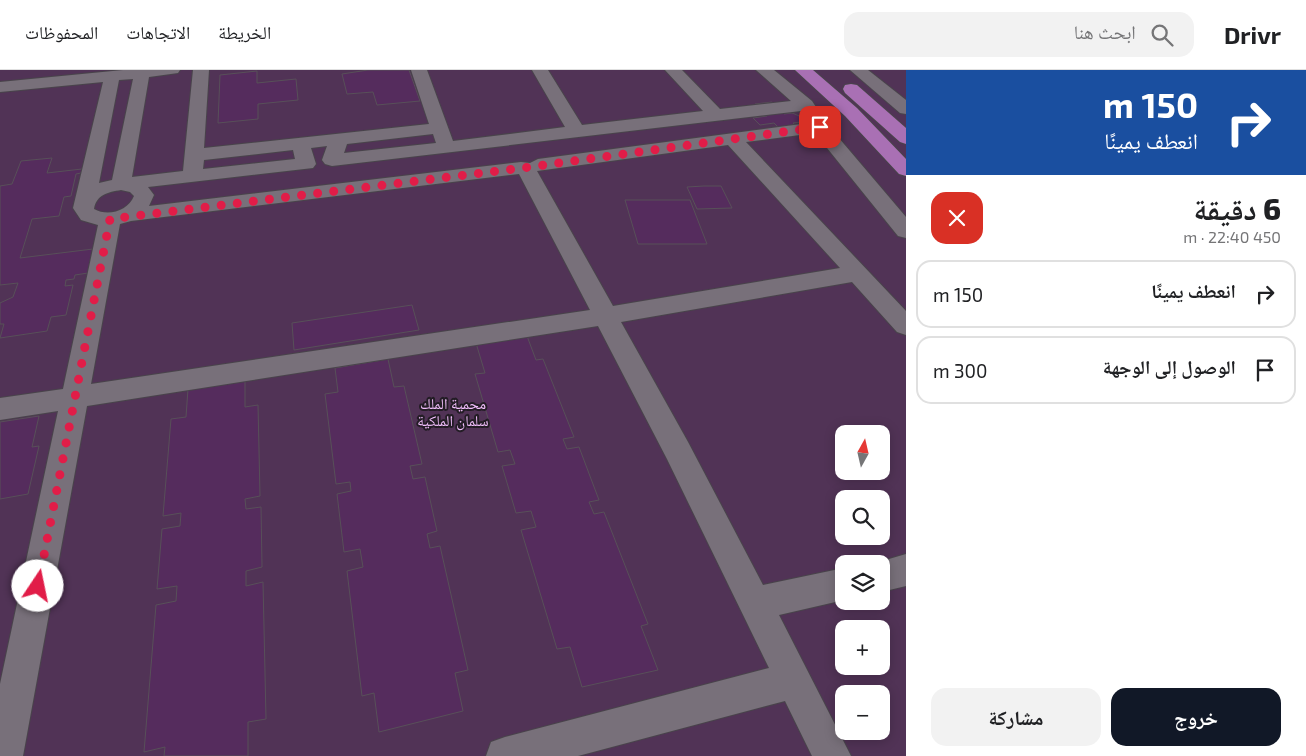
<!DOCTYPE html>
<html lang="ar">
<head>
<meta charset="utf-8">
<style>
  body { margin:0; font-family:"Exo 2","Noto Naskh Arabic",sans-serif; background:#f2f2f2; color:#202124; direction:rtl; height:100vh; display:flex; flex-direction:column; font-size:19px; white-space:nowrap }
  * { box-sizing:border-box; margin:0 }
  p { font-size:16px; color:#757577 }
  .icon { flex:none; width:28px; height:28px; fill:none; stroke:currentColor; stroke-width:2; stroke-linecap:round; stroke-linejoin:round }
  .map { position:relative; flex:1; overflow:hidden; direction:ltr }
  .drawer { display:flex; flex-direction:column; background:#fff; width:400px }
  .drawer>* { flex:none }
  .guide { background:#1a4fa0; color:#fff; overflow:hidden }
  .needle { width:32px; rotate:8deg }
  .tools { position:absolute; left:835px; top:355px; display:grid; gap:10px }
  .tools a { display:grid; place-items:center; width:55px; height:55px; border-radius:10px; background:#fff; box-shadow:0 2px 12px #0003; font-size:25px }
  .pin { position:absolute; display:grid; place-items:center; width:42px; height:42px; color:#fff; margin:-21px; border-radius:10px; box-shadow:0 2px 8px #0006 }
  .me { position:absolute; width:55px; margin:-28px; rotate:11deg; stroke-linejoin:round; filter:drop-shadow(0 0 4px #0008) }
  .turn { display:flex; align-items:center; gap:18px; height:105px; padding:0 25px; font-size:22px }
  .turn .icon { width:65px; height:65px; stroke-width:2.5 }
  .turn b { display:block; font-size:35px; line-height:42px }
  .round { display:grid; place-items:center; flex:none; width:52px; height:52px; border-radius:15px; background:#f2f2f2 }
  .headline { display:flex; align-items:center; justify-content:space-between; height:85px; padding:0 25px }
  h1 { font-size:30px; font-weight:800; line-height:38px }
  .action { display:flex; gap:10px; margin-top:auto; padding:10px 25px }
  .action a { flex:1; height:58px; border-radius:15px; background:#111827; color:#fff; font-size:20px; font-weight:800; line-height:58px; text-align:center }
  .action a+a { background:#f2f2f2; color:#202124 }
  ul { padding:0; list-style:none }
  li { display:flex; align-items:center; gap:15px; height:68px; margin:0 10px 8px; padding:0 15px; border:2px solid #e0e0e0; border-radius:15px }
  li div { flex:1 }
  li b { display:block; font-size:19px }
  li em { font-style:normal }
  header { display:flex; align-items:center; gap:30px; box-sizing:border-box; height:70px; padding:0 25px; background:#fff; border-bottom:1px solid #e0e0e0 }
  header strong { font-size:24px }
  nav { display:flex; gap:28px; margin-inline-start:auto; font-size:18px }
  .search { width:350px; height:45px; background:#f2f2f2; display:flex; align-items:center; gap:12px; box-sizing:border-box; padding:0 18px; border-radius:15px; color:#757577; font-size:19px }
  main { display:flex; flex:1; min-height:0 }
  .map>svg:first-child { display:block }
</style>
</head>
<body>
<header>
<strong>Drivr</strong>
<div class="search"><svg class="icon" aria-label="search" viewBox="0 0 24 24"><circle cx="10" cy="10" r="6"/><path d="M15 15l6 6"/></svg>ابحث هنا</div>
<nav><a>الخريطة</a><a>الاتجاهات</a><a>المحفوظات</a></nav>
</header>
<main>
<section class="drawer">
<div class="guide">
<div class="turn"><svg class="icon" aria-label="right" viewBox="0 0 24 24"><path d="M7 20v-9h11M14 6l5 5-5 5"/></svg><div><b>150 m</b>انعطف يمينًا</div></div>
</div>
<div class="headline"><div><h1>6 دقيقة</h1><p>450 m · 22:40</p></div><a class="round" style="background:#d93025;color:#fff"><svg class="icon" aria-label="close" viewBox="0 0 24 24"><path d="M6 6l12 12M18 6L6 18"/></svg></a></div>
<ul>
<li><svg class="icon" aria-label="right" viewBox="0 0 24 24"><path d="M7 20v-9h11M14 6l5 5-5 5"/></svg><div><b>انعطف يمينًا</b></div><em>150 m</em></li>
<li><svg class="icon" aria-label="arrive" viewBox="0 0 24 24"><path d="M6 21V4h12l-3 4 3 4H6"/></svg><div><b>الوصول إلى الوجهة</b></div><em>300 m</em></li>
</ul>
<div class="action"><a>خروج</a><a>مشاركة</a></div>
</section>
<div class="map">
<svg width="906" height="686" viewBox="0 0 906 686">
  <rect width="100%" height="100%" fill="#2d272e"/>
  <path fill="#513356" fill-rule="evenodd" d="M0,0H906V686H0ZM844,364H881V401H844ZM844,429H881V466H844ZM844,494H881V531H844ZM844,559H881V596H844ZM844,624H881V661H844Z"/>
  <g fill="#552c5d" stroke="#585059">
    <path d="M368,0H409L420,31L377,35L373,22L347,24L342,4Z"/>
    <path d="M257,1V13L296,9L298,30L258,34V49L218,53L220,5Z"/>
    <path d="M772,32L784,44L792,43L802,47L803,49L801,52L793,53L804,63L786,65L774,53L760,55L753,48L767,46L755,34Z"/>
    <path d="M52,88L47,103L82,99L81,103L76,104L71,126L64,127L59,146L32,149L20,188L93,179L88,203L75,205L74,209L66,210L65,216L73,215L66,245L51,247L47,261L0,268L4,254H0V233L13,227L18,213L0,215V116L12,114L21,91Z"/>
    <path d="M704,116H721L732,138L697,139L687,117Z"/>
    <path d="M625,130H690L707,174H638Z"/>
    <path d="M412,235L419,260L294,280L292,253Z"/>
    <path d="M527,266L536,290L543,289L574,367L563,369L567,379L579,377L599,430L589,432L594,444L604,442L648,554L641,556L658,600L582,617L570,577L557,579L521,460L536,457L531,441L516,443L502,396L515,394L510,380L498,382L475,304L485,303L476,273Z"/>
    <path d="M388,289L394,317L404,316L422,394L410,396L413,409L425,407L437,461L427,464L430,478L440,476L468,600L455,603L463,641L379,662L374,623L362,626L347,501L363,497L360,479L344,482L337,424L351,421L350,412L336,414L325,324L338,322L335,298Z"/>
    <path d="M245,311V337L258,335L260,426L245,429L246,439L261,437L262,497L246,501V516L263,512L266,649L248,652V686H164L165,677L144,682L156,535L176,531L177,516L157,519L162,459L180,456L181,443L163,446L171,349L186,347L188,319Z"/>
    <path d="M39,346L32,377L39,376L28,424L0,429V352Z"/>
  </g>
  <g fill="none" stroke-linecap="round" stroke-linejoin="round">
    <defs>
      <g id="minor">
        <path d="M123,0H180L178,3L149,7L132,107L183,101L193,0H209L204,78L429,54L411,0H427L453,71L565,57L532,0H548L582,55L703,41L665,0H682L720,39L791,31L756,0H774L812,31L827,54L906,147V168L898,166L815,63L746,72L906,241V265L897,262L852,212L621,252L688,372L763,515L844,498V530L779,545L851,686H812L785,631L578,686H486L491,672L505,667L769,598L667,389L598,256L87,336L23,686H0V614L58,341L0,350V328L63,319L98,155L81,150L73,138L103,12L0,22V12ZM133,9L112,110L99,113L119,10ZM801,41L809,53L538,89L530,93L521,92L149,136L154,125L148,117L313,98L316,94L311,78L327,76L322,90L325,94L332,96ZM433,64L436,73L344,83L347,74ZM728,75L840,198L613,236L537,101ZM293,80L295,89L203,99L204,90ZM519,104L590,240L91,314L120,154L131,151ZM121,120L130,122L134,126C128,141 108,147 94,139C96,125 108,122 121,120Z"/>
        <path d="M850,0H868L906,30V44L900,43Z"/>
        <path d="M906,484V516L881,522V494H872Z"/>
      </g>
      <g id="major">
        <path d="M795,0H813L857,38L906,89V106L899,104L845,46Z"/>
        <path d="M851,14L857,15L906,58V74L900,72L845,23L843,19L845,15Z"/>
      </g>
    </defs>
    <use href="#minor" stroke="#49444b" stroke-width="2"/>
    <use href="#major" stroke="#49444b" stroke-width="2"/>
    <use href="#minor" fill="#78707a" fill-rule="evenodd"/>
    <use href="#major" fill="#a970b4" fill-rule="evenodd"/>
  </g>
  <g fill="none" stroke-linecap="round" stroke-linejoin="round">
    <path stroke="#e11d48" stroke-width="9" stroke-dasharray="0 16.2" d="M38,516L110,149L530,97L820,57"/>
  </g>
  <g text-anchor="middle" stroke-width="4" stroke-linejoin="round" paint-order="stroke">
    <g font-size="15" fill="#f1befb" stroke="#231d25">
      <text x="453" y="339">محمية الملك<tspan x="453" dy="17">سلمان الملكية</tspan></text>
    </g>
  </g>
</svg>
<div class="tools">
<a><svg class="needle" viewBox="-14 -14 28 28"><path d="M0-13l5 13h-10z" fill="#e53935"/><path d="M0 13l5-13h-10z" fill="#757577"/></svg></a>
<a><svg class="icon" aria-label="search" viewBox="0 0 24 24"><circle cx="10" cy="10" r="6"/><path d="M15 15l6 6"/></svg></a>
<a><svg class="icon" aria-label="layers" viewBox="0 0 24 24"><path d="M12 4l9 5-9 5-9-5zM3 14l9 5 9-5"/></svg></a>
<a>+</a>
<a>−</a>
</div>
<div class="pin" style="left:820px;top:57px;background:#d93025"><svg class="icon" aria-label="arrive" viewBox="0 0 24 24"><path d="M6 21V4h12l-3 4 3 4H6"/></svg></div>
<svg class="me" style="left:38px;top:516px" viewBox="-20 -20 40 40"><circle r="19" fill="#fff"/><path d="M0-13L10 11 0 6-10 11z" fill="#e11d48"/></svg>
</div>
</main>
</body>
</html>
